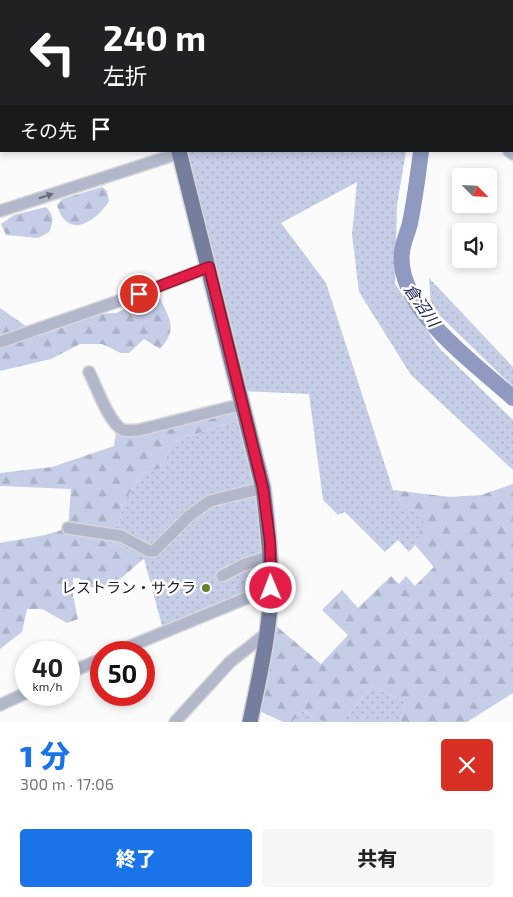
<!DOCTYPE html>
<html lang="ja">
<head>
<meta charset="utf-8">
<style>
  body { margin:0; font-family:"Exo 2","Noto Sans JP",sans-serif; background:#f6f6f6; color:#222; height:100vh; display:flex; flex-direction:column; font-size:19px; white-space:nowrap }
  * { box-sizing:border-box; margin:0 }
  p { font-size:16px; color:#767676 }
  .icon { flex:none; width:28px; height:28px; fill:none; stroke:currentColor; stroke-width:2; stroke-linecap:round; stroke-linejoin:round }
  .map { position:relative; height:722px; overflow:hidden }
  .side { display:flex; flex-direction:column; background:#fff; flex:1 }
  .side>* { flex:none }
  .banner { position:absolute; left:0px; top:0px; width:514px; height:152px; box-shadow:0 2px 8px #0003; background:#202124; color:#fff; overflow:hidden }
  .needle { width:32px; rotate:114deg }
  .tools { position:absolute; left:452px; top:168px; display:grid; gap:10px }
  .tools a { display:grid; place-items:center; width:45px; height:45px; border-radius:5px; background:#fff; box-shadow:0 2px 8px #0003; font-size:25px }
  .speed { position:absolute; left:15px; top:641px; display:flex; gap:10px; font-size:25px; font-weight:700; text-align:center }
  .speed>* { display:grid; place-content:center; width:65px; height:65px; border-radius:50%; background:#fff; box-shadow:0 2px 8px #0003; line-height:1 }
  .speed small { font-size:12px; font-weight:400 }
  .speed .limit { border:8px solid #d22; background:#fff; color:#111 }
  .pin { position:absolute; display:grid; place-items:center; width:42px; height:42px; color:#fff; margin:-21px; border:2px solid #fff; border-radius:50%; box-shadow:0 1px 5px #0007 }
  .me { position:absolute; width:55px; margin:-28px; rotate:359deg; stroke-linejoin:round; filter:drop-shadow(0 0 4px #0008) }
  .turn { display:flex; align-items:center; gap:18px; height:105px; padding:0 20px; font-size:22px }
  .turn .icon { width:65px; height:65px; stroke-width:2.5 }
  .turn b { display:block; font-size:35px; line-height:42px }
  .then { display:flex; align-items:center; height:48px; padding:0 20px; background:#0003; gap:10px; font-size:19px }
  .round { display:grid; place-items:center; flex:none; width:52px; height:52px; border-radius:5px; background:#f6f6f6 }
  .headline { display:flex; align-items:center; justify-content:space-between; height:85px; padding:0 20px }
  h1 { font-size:30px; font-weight:800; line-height:38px; color:#1a73e8 }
  .primary-button { display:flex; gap:10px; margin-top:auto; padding:10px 20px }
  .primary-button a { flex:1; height:58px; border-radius:5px; background:#1a73e8; color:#fff; font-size:20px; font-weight:800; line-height:58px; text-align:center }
  .primary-button a+a { background:#f6f6f6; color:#222 }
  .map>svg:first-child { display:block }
</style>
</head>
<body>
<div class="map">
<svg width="513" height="722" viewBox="0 0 513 722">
  <defs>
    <pattern id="grass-dots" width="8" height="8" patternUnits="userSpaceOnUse" patternTransform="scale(1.25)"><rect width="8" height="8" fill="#c6cde6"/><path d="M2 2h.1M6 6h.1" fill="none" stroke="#aab0c5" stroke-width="1.8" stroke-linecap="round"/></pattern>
    <pattern id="forest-firs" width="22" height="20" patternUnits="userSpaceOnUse" patternTransform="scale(1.25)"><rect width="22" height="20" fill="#c6cde6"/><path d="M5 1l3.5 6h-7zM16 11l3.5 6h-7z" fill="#aab0c5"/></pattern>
  </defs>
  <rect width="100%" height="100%" fill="#fbfbfb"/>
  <g fill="url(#grass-dots)">
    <path d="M180,151H406L397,205L395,284L439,348L513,420V470L411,375L359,292L352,235L357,182L281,223L326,283L393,490L402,505L426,518L415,545L409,552L398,540L385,552L345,512L338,515L323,500L309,394L240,391Z"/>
    <path d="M429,278L513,367V387L431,307Z"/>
    <path d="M246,418L271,588L164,633L144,559L104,537L119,525L122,505L142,474L161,468L174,441Z"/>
    <path d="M371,687L405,701L400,722H342Z"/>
    <path d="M303,711L325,722H292Z"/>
  </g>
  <g fill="url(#forest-firs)">
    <path d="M102,187L107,191L109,201C95,223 67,240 57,205L62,199Z"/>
    <path d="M46,207C54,215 54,222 49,232L38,238L6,235L1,224L14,215Z"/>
    <path d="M149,298H160C170,320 178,329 160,349L144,339L129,353H121L102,344H80L51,359L0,371V346L56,330L98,314L116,313Z"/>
    <path d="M0,308L26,326L25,331L0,338Z"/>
    <path d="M243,404L246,418L174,441L161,468L142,474L122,505L119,525L104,537L144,559C123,574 103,605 79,578H73V596L78,619L67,623L42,609H27L22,632L0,649V543L45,535L68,528L71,489L0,486V473L52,467L114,446L117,426L124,430Z"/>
    <path d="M513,484V693L467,722H400L405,701L371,687L342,722H325L303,711L292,722H283L253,708L268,619L321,664L348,635L322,610L342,590L358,608L391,576L399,584L406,576L415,586L434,567L415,545L425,518L402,505L393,490L450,497L481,495Z"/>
  </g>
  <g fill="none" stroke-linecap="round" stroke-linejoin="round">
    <g stroke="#909ac1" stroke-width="16">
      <path d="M442,0V1"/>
      <path d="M421,151C418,175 415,199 410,223C408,232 403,242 402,252C395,308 476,364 513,398"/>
    </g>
    <defs>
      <g id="minor">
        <path d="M477,0V1"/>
        <path d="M509,151L513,154"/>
        <path d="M0,211L180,153"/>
        <path d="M0,342L139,294L209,267"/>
        <path d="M89,372C96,385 109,424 123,430C127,431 134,430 139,430L243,404"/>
        <path d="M68,528L121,536L149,551H154L189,516L210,501L263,488"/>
        <path d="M222,576L243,565L270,556"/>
        <path d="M116,652L271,588"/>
        <path d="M69,673L101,659"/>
        <path d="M0,705L26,693"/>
        <path d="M175,722L230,662L267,633"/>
      </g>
      <g id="major">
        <path d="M142,0V1"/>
        <path d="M179,151L263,488C267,521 271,553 271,587C270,632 259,678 250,722"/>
      </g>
    </defs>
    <use href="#minor" stroke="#d7d7d9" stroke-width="14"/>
    <use href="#major" stroke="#d7d7d9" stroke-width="18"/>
    <use href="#minor" stroke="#b2b7c9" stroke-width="11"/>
    <use href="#major" stroke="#757e9d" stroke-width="15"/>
  </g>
  <defs><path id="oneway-solid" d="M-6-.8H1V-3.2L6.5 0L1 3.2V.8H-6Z" transform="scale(1.25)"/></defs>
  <use fill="#666a78" href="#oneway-solid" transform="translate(46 196) rotate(-18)"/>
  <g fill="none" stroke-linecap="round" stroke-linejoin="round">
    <defs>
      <path id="route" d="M139,294L209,267L263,488L270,542L271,588"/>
    </defs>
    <use href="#route" stroke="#92132f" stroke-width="12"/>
    <use href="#route" stroke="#e11d48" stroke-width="9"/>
  </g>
  <circle fill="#697f30" stroke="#fff" stroke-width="2" cx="206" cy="588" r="5"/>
  <g text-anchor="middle" stroke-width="5" stroke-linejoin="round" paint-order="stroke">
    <g font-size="15" fill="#1a1d28" stroke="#fff" text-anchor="end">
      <text x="196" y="593">レストラン・サクラ</text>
    </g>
    <g font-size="16" font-style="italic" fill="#202758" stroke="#fff">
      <text transform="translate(422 305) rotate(55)" y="6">倉沼川</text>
    </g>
  </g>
</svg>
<div class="tools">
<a><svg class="needle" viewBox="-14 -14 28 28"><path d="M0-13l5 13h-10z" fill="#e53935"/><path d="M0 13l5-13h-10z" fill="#767676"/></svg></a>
<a><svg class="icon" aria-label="sound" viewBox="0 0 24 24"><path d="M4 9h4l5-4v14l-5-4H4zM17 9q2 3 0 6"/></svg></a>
</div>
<div class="speed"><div>40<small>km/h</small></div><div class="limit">50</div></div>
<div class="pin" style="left:139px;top:294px;background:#d93025"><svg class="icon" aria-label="arrive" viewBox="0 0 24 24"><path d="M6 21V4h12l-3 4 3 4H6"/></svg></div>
<svg class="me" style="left:271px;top:588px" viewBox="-20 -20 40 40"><circle r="17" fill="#e11d48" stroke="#fff" stroke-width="3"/><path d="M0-11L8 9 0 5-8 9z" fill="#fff"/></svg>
<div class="banner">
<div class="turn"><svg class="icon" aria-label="left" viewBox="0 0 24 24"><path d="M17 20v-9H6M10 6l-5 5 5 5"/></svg><div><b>240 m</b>左折</div></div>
<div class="then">その先<svg class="icon" aria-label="arrive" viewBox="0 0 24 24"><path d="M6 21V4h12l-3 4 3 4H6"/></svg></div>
</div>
</div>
<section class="side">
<div class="headline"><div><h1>1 分</h1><p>300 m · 17:06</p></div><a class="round" style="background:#d93025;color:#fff"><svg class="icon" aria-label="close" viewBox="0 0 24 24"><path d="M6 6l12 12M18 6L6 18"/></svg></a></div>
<div class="primary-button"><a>終了</a><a>共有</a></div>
</section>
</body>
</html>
